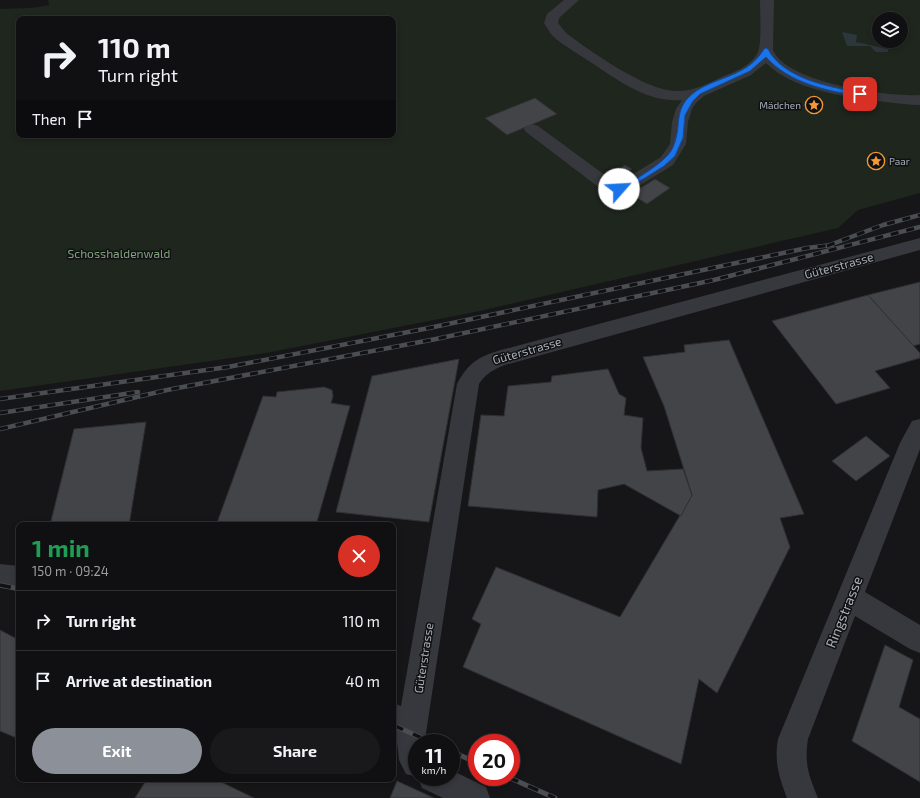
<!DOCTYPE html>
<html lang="en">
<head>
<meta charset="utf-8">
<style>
  body { margin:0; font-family:"Exo 2",sans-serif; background:#19191b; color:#f1f3f6; height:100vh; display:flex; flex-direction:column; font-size:15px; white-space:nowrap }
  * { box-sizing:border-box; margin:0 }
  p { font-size:13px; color:#9c9d9f }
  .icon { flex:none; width:22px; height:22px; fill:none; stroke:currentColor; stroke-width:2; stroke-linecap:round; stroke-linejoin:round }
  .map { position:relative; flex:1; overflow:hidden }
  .sheet { position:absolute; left:16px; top:522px; width:380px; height:260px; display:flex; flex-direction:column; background:#101012; border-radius:8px; box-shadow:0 2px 6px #0003,0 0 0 1px #303032 }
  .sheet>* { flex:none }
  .hud { position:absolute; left:16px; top:16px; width:380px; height:122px; border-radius:8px; box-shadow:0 2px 6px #0003,0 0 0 1px #303032; background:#101012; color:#f1f3f6; overflow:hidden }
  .controls { position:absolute; left:872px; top:12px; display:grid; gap:8px }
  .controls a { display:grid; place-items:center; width:36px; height:36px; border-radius:50%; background:#101012; box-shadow:0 2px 6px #0003,0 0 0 1px #303032; font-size:20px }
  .speed { position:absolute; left:408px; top:734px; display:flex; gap:8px; font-size:20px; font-weight:700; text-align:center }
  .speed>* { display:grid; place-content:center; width:52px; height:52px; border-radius:50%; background:#101012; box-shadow:0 2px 6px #0003,0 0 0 1px #303032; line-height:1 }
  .speed small { font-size:10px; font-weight:400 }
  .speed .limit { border:6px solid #d22; background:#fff; color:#111 }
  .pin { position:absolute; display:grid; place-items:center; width:34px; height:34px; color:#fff; margin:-17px; border-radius:8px; box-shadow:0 2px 6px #0006 }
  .me { position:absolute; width:44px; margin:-22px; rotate:64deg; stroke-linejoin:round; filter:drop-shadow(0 0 3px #0008) }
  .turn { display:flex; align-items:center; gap:14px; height:84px; padding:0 16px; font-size:18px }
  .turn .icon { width:52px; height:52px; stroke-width:2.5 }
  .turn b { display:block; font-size:28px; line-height:34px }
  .then { display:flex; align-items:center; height:38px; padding:0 16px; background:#0003; gap:8px; font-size:15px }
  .round { display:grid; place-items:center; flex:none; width:42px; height:42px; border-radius:21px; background:#19191b }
  .overview { display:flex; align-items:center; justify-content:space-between; height:68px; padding:0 16px }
  h1 { font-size:24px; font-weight:700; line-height:30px; color:#1e9e55 }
  .cta { display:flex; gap:8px; margin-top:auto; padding:8px 16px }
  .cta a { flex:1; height:46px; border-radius:24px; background:#8c9099; color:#fff; font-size:16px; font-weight:700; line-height:46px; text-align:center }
  .cta a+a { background:#19191b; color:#f1f3f6 }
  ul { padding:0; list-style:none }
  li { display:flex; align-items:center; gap:12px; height:60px; padding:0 16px; border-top:1px solid #303032 }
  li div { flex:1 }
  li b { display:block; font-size:15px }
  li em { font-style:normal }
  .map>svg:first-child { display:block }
</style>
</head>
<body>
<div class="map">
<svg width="920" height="798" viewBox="0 0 920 798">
  <rect width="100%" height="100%" fill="#161618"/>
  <path fill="#1e261e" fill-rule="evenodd" d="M48,0H920V193L858,210L838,228L480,311L266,353L0,391V9C17,8 32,9 49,5ZM19,19H393V135H19ZM879,19H901V41H879Z"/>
  <path fill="#2c373c" d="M842,32L857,35L856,42L888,49V52H876L870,46H847Z"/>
  <g fill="#424448" stroke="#303034">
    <path d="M535,98L557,114L507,135L485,118Z"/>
    <path d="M625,165L632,169L612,181L605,177Z"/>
    <path d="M655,179L670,188L647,204L631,194Z"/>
    <path d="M920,282V344L913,346L868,295Z"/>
    <path d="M868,295L920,353V358L875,371L890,388L836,404L772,321Z"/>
    <path d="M729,340L804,514L780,518L790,547L717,693L699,679L681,764L463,667L481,624L472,619L496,567L620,617L692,495L664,406L643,357L685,352L684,345Z"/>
    <path d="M459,359L429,522L336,512L372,376Z"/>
    <path d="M608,369L619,394L626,398L624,415L643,418L641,448L647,471L683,469L692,495L681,516L624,484L598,490L597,517L468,506L481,415L504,416L508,386L551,382L552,376Z"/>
    <path d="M324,387L332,390L333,396L331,403L350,406L316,525H234L217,523L263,396L276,397L277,392Z"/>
    <path d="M146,422L129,525H50L74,429Z"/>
    <path d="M866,436L890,456L856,481L832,461Z"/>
    <path d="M0,630L19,640V739L0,731Z"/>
    <path d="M885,645L913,660L899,707L920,719V782L852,741Z"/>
    <path d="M147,779H215L254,798H135Z"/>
    <path d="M397,781L434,798H390Z"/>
  </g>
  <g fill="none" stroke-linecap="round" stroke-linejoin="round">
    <g fill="#37383d" fill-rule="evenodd">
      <path d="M564,0H579L559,18L558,23L566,33C590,51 649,93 678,91C695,91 709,83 724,76C736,72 753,64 758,52C762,41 760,12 760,0H774L773,50C786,83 889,97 920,95V105C909,105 898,103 886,102C850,98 792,90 766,63L751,75L704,96L696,103L692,109L688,122L686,144L673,165L629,192L615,195L601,189L526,132L524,129L526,126L532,124L538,126L613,181L619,183L661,157L670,144L672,122L676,109L682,100C648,103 619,81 592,63C580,55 568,48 556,39L551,34L544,23L547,14Z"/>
      <path d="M920,238V250L505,365C494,369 485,374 479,384L426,733L427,743H417V777H451V770L486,787L490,798H443L422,788L418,777L406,774L399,760L396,733L393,732V703L401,706L457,384C469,362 478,357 501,350Z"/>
      <path d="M920,419V449L865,592L920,625V653L910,649L855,616L808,739C804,764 809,776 818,798H787C779,777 774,761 778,739L900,443L912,421Z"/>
      <path d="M0,564L19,566V590L0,588Z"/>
    </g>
    <defs>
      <g id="rail-far1">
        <path d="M827,246L883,225L920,215"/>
        <path d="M0,399L228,367L429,328L807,248L832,245"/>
        <path d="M0,413L138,392"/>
        <path d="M0,429L167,390L436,339L714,280L920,227"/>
      </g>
      <g id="rail">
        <path d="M0,585L19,589"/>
        <path d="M393,725L433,743"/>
        <path d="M451,751L477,763"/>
        <path d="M508,777L555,798"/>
      </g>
    </defs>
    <use href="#rail-far1" stroke="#4a4d52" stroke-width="4.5"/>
    <use href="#rail" stroke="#4a4d52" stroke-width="5"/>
    <use href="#rail-far1" stroke="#111113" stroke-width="3" stroke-dasharray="8" stroke-linecap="butt"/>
    <use href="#rail" stroke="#111113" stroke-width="3.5" stroke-dasharray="11" stroke-linecap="butt"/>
  </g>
  <path fill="#1a73e8" stroke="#114b97" d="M766,48L768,49C782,78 831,88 860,92L863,94L860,96C827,91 789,83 766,57L750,71L700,94L693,101L685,115L683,138L675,156L664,166L629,188L617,191V187C632,183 657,167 668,155C672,151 675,143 676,138C680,124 676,111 688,98C709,76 746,80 764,49Z"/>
  <defs>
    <symbol id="sight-ring" viewBox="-11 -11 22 22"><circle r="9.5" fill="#111113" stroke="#f29934" stroke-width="1.5"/><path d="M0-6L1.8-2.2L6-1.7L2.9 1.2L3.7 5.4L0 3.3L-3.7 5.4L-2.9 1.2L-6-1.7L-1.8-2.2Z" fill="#f29934"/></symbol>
  </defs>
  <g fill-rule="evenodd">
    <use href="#sight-ring" x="804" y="95" width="20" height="20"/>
    <use href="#sight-ring" x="866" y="151" width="20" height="20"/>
  </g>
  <g text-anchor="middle" stroke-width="3" stroke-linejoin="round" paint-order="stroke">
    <g font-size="10" fill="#a8afb8" stroke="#111113" text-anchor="end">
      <text x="801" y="109">Mädchen</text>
      <text x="889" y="165" text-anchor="start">Paar</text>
    </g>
    <g font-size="12" fill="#81a37f" stroke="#111113">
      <text x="119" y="258">Schosshaldenwald</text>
    </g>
    <g font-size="12" fill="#a8afb8" stroke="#111113">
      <text transform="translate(839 266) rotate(-15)" y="4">Güterstrasse</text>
      <text transform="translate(527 351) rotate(-16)" y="4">Güterstrasse</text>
      <text transform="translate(424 658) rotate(-81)" y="4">Güterstrasse</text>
    </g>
    <g font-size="14" fill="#a8afb8" stroke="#111113">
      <text transform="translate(844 612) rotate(-68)" y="5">Ringstrasse</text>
    </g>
  </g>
</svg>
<div class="controls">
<a><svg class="icon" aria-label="layers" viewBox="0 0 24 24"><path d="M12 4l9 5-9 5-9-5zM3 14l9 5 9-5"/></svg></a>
</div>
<div class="speed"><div>11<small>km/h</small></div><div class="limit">20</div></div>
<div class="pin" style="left:860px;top:94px;background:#d93025"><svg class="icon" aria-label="arrive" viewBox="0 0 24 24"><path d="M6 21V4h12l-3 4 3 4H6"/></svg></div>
<svg class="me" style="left:619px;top:189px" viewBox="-20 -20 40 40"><circle r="19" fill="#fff"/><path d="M0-13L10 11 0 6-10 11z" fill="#1a73e8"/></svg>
<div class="hud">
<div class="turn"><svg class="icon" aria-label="right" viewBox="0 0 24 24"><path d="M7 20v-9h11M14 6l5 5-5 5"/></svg><div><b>110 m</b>Turn right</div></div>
<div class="then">Then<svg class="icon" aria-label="arrive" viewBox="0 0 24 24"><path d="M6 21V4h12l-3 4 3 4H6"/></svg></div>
</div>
<section class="sheet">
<div class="overview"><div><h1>1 min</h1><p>150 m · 09:24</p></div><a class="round" style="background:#d93025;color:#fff"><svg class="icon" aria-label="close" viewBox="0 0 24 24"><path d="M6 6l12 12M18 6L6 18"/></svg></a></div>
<ul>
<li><svg class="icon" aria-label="right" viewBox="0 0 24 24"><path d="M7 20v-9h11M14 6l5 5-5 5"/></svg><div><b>Turn right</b></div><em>110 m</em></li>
<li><svg class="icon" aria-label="arrive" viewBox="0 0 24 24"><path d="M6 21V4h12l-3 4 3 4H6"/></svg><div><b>Arrive at destination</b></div><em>40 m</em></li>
</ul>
<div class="cta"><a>Exit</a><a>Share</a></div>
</section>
</div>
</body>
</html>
